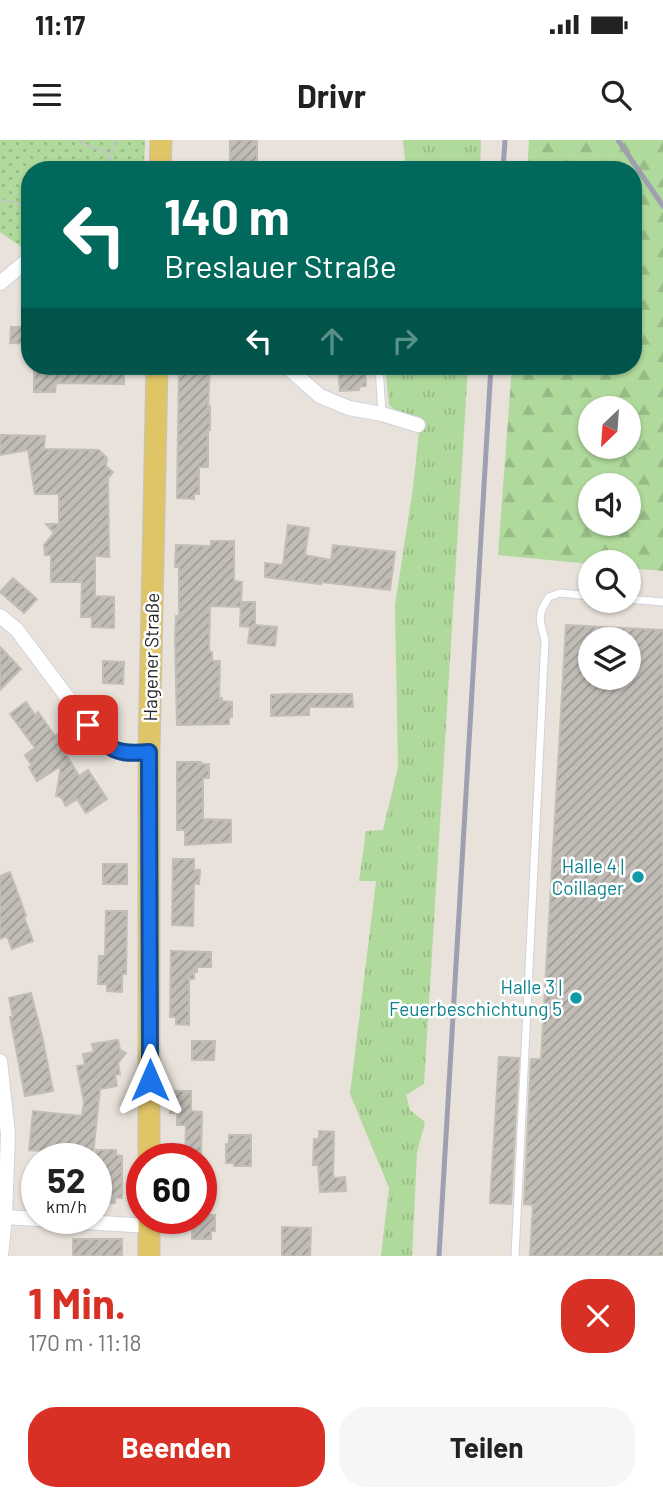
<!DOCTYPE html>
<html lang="de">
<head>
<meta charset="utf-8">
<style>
  body { margin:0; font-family:Barlow,sans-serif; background:#f6f6f6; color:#222; height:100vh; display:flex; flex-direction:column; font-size:26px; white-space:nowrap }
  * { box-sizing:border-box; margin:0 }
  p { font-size:23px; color:#767676 }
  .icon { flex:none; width:38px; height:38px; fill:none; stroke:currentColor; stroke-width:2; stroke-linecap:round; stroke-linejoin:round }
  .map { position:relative; height:1116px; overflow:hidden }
  .drawer { display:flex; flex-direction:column; background:#fff; flex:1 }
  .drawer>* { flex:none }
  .guide { position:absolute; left:21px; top:21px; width:621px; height:214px; border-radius:28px; box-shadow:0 2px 5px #0004; background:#00695c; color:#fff; overflow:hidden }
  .needle { width:46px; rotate:205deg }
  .buttons { position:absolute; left:578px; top:256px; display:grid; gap:14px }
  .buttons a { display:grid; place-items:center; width:63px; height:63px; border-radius:50%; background:#fff; box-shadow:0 2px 5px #0004; font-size:35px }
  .speed { position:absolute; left:21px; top:1003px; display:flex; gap:14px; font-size:35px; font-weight:700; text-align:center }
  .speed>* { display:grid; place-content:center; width:91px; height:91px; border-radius:50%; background:#fff; box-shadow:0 2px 5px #0004; line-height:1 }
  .speed small { font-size:18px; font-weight:400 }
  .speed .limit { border:10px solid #d22; background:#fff; color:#111 }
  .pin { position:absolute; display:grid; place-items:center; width:60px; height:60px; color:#fff; margin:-30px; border-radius:14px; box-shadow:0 4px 10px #0006 }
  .me { position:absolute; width:77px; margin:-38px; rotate:0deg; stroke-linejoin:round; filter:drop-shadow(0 0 5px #0008) }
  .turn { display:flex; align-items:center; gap:24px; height:147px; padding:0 28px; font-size:32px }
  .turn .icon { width:91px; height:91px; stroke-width:2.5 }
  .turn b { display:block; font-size:49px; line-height:60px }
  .lanes { display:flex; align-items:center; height:66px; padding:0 28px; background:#0003; justify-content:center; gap:35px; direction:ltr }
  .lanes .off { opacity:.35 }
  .round { display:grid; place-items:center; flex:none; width:74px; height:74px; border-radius:28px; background:#f6f6f6 }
  .summary { display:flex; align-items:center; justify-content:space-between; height:119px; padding:0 28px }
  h1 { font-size:42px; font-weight:700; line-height:52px; color:#d93025 }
  .primary-button { display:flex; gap:14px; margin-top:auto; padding:14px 28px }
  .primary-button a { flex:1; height:80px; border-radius:28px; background:#d93025; color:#fff; font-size:28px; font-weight:700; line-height:80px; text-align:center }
  .primary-button a+a { background:#f6f6f6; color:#222 }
  .status { display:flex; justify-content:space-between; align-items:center; height:49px; padding:0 35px; background:#fff; direction:ltr }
  .status svg { height:19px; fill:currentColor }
  header { display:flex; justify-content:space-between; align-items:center; height:91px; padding:0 28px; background:#fff; font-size:32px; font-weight:700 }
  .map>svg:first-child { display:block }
</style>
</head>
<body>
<div class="status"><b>11:17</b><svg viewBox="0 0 49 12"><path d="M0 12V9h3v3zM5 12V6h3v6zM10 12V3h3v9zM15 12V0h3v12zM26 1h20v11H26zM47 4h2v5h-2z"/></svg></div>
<header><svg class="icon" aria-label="menu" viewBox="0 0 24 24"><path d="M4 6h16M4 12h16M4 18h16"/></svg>Drivr<svg class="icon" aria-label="search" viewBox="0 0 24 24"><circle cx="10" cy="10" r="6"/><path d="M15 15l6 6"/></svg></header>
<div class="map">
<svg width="663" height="1116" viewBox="0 0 663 1116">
  <defs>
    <pattern id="grass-tufts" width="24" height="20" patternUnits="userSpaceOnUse" patternTransform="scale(1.75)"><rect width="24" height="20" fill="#b0d99c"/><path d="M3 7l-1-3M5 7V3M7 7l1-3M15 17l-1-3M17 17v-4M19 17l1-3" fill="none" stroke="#97ba86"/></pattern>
    <pattern id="forest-firs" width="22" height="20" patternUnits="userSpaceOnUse" patternTransform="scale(1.75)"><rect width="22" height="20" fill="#b0d99c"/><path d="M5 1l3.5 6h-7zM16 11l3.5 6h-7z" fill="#97ba86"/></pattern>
    <pattern id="park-dots" width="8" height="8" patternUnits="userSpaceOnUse" patternTransform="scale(1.75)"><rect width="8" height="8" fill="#b0d99c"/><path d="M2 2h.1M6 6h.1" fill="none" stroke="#97ba86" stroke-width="1.8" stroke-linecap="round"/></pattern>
    <pattern id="building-hatch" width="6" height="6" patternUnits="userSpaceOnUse" patternTransform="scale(1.75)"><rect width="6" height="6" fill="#c1bcb6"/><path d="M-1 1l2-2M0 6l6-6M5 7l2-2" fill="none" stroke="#9d9994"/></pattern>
  </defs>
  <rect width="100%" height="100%" fill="#e8e2da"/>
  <g fill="url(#grass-tufts)">
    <path d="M403,0H481L480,30H406Z"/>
    <path d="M385,226H468L424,944L406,955L410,970L425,982L417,1013L412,1116H381L389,1048L350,954L376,741H359L366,691L383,690L398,627L395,465L413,348L419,291L389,265Z"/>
  </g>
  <path fill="url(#forest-firs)" fill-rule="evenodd" d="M529,0H663V431L628,428V422H590V424L498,415L512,226H634V30H527ZM590,268H628V306H590ZM590,345H628V383H590Z"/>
  <path fill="url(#park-dots)" d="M0,0H145L144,30H30V103L23,108L0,92Z"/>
  <g fill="url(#building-hatch)" stroke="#c3beb4" stroke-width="2" fill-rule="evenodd">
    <rect x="230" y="0" width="27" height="30"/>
    <path d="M11,187H30V204L10,203Z"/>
    <path d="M34,226H124V244L56,243L55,252H34Z"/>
    <path d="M179,226H210L208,266H210V290H208V327H199V354H194V359L177,358Z"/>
    <path d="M357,228V229H365L366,246L359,247V250L340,251L338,229Z"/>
    <path d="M0,295L45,296L44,309L99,310L107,318L106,326L113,332L108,338L109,417L95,416V456L114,457V488L92,487V477H81L82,442H51V415H45L44,405L54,393L46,384H59V354H35L28,310L0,315Z"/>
    <path d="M288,385L309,388L305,415L331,420L333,405L395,412L390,450L321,442V444L265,437V423L283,425Z"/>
    <path d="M211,401H234V441L242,442L241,467L210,466L209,512H212V521H220L219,558H222V561L232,562V577H229V584L177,585L175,498L176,476H179V427H175L176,405L211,406Z"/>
    <path d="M13,438L37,459L24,473L0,452Z"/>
    <path d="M241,462H255V485L277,487L275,506L248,503L250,487L240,486Z"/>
    <path d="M566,485L663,490V1116H530L533,1065L524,1064L531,919H541ZM590,499H628V537H590Z"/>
    <path d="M0,507L21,529L0,550Z"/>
    <path d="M103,521L124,522L123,544L103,543Z"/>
    <path d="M290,554H352L353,567H309V575L271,576V555Z"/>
    <path d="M26,562L35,575L38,572L55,596L58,594L67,610L64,611L79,636L88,630L107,659L86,673L77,659L66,666L61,657L56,656L61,626L37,641L29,627L32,626L25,615L35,608L10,574Z"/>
    <path d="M177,622H201V624H209V638H203V679L231,680V702L185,705V690H177Z"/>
    <path d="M173,719H194V730H200L199,744L194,743L193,786L172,785Z"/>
    <rect x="103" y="724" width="24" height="20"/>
    <path d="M10,732L26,776L24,777L33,801L12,809L7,796L0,799V736Z"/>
    <path d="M106,771H127L126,834H122V852L107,851V844H98L99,816H105Z"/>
    <path d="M171,811L211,812V827H197V832H194V839H189V885L176,884V877H170Z"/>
    <path d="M31,853L42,896L53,951L25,956L10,877H13L9,858Z"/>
    <path d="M118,900L120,910L126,913L118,923L120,934L115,935L117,946L100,949L93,1015L29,1010L33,971L82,976L84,962L77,926L85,925L83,914L94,912L92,904Z"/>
    <path d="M192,901H215L214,920H192Z"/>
    <path d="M499,917L519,918L511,1064L490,1063Z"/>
    <path d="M170,951H191V971L202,972L201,1018H185L186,985H177V973H170Z"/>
    <path d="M319,991L334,992L333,1038L345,1037L346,1051L320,1052L318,1025H313L314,999H319Z"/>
    <path d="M229,995H251V1026H234V1023H226V1004H229Z"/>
    <path d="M96,1010H116V1015L122,1016V1058H115V1063H96Z"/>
    <path d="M201,1075H215V1091H211V1099H192V1083H198V1078H201Z"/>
    <path d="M282,1087L311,1088L310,1116H282Z"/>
    <rect x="73" y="1099" width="49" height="17"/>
  </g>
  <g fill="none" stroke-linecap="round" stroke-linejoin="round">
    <defs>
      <g id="service">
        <path d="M379,226L382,274"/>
        <path d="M628,459L663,462"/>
        <path d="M515,1116L545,500C539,480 537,474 549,457L560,453L590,456"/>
      </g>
      <g id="minor">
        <path d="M0,143L30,118"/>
        <path d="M286,226L320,256L349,268L382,274L418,285"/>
        <path d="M0,476L17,490L88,585C111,611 115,614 149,612"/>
        <path d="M0,921L8,994L5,1077L1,1116"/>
        <path d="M5,1077L149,1086"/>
      </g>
      <g id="primary">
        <path d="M160,30L161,0"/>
        <path d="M149,1018V612L157,226"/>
        <path d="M149,1116V1078"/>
      </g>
    </defs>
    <use href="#service" stroke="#d0d2df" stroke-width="9"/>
    <use href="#minor" stroke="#d0d2df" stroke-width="16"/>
    <use href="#primary" stroke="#c3c3c3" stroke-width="23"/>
    <g stroke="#c3c3c3" stroke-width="2.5" stroke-dasharray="5 3.5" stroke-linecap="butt">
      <path d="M79,0L83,4L106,12L119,30"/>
      <path d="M106,30L116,0"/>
      <path d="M0,60L30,65"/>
    </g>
    <use href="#service" stroke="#fff" stroke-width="7"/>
    <use href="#minor" stroke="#fff" stroke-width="14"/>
    <use href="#primary" stroke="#e0c567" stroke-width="21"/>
    <g stroke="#9ea0b0" stroke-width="5">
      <path d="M618,0L663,66"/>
      <path d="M503,30L505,0"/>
      <path d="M439,1116L491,226"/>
    </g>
  </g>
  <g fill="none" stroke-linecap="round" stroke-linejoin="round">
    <defs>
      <path id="route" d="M88,585C111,611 115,615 149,612L150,940"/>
    </defs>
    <use href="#route" stroke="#114b97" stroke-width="18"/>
    <use href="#route" stroke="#1a73e8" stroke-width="12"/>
  </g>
  <g fill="#0f9aa8" stroke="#fff" stroke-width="2.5">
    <circle cx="638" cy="737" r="7"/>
    <circle cx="576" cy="858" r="7"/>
  </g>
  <g text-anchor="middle" stroke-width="5" stroke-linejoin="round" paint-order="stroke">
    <g font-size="19" fill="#272727" stroke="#fff">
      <text transform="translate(151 517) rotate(-89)" y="7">Hagener Straße</text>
    </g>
    <g font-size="19" fill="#0d838f" stroke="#fff" text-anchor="end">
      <text x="624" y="733">Halle 4 |<tspan x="624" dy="22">Coillager</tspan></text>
      <text x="562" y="854">Halle 3 |<tspan x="562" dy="22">Feuerbeschichtung 5</tspan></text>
    </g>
  </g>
</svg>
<div class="buttons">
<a><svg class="needle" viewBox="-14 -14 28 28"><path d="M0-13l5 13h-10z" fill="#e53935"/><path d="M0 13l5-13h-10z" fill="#767676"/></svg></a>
<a><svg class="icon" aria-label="sound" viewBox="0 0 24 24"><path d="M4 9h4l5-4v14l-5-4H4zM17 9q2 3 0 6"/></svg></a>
<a><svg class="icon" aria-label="search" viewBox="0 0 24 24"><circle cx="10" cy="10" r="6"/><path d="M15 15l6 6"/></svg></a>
<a><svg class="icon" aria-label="layers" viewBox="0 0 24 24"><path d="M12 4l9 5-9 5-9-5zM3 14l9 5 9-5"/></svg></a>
</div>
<div class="speed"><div>52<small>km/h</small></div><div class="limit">60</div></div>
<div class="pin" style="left:88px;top:585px;background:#d93025"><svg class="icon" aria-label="arrive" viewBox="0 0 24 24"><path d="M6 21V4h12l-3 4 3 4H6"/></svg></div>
<svg class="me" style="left:150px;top:940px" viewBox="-20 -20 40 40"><path d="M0-17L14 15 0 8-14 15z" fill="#1a73e8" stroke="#fff" stroke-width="4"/></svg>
<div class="guide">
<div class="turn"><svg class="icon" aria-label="left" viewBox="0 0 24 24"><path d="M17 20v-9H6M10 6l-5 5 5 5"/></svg><div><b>140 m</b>Breslauer Straße</div></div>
<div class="lanes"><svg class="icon" aria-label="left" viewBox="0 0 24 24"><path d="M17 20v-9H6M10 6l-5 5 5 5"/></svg><svg class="icon off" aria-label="ahead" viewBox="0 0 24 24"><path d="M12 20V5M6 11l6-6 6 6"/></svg><svg class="icon off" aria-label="right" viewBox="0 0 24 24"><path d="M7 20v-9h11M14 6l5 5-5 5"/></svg></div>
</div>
</div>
<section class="drawer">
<div class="summary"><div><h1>1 Min.</h1><p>170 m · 11:18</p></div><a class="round" style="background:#d93025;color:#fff"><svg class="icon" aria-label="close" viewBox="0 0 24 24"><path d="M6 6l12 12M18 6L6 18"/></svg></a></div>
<div class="primary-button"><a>Beenden</a><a>Teilen</a></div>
</section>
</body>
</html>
